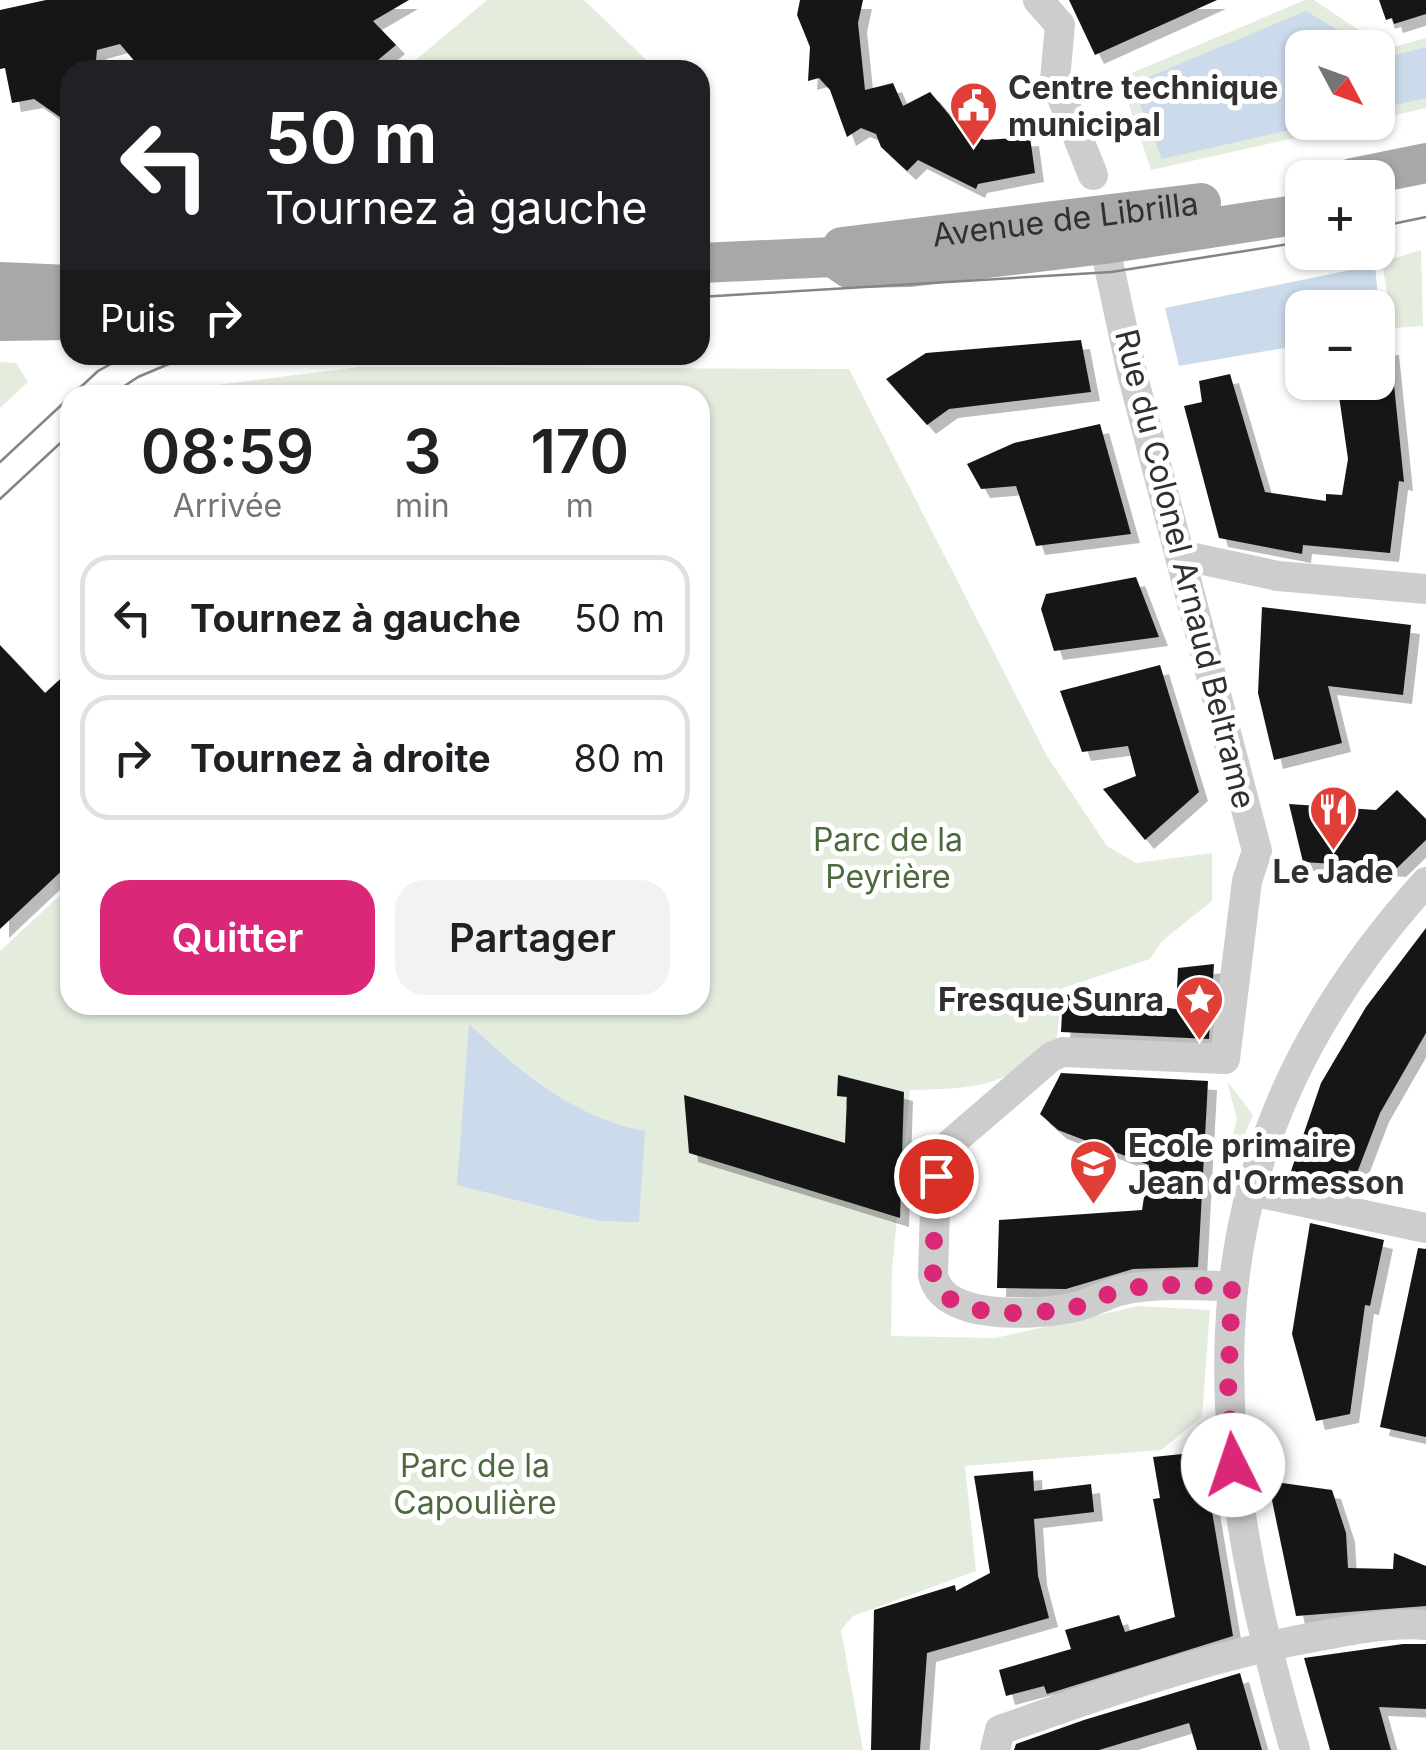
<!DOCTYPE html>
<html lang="fr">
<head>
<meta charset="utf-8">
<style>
  body { margin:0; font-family:Inter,sans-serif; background:#f2f2f2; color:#202124; height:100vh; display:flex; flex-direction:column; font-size:38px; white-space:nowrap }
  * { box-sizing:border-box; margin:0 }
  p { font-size:32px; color:#757577 }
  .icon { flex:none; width:55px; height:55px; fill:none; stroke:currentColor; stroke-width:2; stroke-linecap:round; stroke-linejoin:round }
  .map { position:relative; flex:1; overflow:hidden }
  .panel { position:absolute; left:60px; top:385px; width:650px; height:630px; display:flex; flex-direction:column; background:#fff; border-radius:30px; box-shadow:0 2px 8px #0004 }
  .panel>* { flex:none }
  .guide { position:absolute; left:60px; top:60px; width:650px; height:305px; border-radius:30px; box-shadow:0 2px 8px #0004; background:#202124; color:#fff; overflow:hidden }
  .needle { width:65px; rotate:131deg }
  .controls { position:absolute; left:1285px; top:30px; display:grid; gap:20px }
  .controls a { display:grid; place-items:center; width:110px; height:110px; border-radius:20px; background:#fff; box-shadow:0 2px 8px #0004; font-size:50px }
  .pin { position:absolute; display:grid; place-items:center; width:85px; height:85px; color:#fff; margin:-42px; border:5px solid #fff; border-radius:50%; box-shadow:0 2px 10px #0007 }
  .me { position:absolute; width:110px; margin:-55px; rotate:356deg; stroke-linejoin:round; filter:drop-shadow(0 0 8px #0008) }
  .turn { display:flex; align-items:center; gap:35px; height:210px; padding:0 40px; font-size:45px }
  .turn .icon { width:130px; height:130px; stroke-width:2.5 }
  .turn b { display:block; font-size:70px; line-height:85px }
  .then { display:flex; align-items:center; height:95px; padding:0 40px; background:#0003; gap:20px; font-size:38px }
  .eta { display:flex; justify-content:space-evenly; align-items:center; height:170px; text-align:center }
  .eta b { font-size:60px; font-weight:600; line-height:70px }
  .action { display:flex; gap:20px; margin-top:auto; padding:20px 40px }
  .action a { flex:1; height:115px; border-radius:30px; background:#db2777; color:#fff; font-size:40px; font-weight:600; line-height:115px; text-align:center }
  .action a+a { background:#f2f2f2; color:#202124 }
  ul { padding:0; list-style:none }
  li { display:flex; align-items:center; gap:30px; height:125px; margin:0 20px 15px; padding:0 20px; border:5px solid #e0e0e0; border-radius:30px }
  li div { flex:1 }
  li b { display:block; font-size:38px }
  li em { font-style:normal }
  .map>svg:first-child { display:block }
</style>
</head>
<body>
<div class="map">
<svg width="1426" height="1750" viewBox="0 0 1426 1750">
  <defs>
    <filter id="shadow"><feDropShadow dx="9" dy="9" stdDeviation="0" flood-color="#0004"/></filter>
  </defs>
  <rect width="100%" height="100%" fill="#fff"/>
  <g fill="#e4ecde">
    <path d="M487,0H584L657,70H404Z"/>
    <path d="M1305,0H1314L1387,49L1426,38V108L1378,119V48H1302V122L1362,123L1151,170L1120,78Z"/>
    <path d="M1421,250L1423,326L1393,328L1382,262Z"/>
    <path d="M0,362L16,363L28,382L0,408Z"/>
    <path d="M360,367L849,369L1047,756L1107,846L1136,863L1212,853V901L1162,941L1150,959L1063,988L1056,1043C998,1088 981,1088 910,1090L892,1269L891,1336L995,1338L1139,1306L1210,1310L1202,1417L1161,1450L965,1466L976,1571L853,1616L841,1630L863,1750H0V951L70,886V1005H700V395H174L192,388Z"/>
    <path d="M1227,1081L1253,1115L1232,1164L1226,1161L1237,1119Z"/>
  </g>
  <g fill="#cbdbeb">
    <path d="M1306,11L1366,47L1302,48V122L1321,123L1162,159L1132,84Z"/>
    <path d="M1426,47V98L1378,109V55L1384,58Z"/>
    <path d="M1375,265L1381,331L1378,332V308H1302V345L1179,366L1165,308Z"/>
    <path d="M469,1024C519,1071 575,1119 645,1131L639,1222L599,1221L457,1185Z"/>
  </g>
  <g fill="#171717" filter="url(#shadow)">
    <path d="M46,0H409L373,21L396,45L366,70H142L120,44L97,50L95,70H70V124L34,99L12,103L5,68L0,69V10Z"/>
    <path d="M800,0H863L858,23L865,90L893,83L903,106L930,92L962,130L985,140L1030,137L1035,173L978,184L976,189L918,160L907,171L881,147L876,134L861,128L847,137L830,90L819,78L808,81L810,47L797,15Z"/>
    <path d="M1069,0H1217L1095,55Z"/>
    <path d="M1379,0H1426V14L1394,24L1392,18L1386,20Z"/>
    <path d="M1081,340L1091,392L949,409L927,425L886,379L926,353Z"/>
    <path d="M1390,346L1404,482L1399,481L1390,553L1303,545L1302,554L1219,538L1184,406L1202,402L1199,381L1230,374L1265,492L1326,501V494L1342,495L1348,459L1337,382H1378V347Z"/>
    <path d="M1100,424L1131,534L1036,546L1016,486L981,489L967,464L1014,443Z"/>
    <path d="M1136,577L1159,637L1054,651L1041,609L1046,594Z"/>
    <path d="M1262,607L1411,625L1403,695L1328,686L1342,743L1274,760L1258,693Z"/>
    <path d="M0,645L45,693L70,670V863L0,929Z"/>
    <path d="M1160,665L1199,792L1145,840L1103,789L1136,776L1128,746L1082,752L1060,691Z"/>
    <path d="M1397,790L1426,819V840L1397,868L1303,862L1289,804L1376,810Z"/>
    <path d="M1426,928V1033L1380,1113L1357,1173L1349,1170L1342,1191L1289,1177L1321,1083L1366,1007Z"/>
    <path d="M1214,964L1209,1039L1061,1032L1063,994L1176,1009L1178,968Z"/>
    <path d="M1061,1073L1208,1081L1198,1267L1133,1269L1066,1289L997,1288L999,1220L1142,1210L1149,1165L1058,1130L1040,1114Z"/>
    <path d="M838,1075L904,1092L900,1218L689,1153L684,1095L845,1143L847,1097L837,1096Z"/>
    <path d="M1310,1223L1384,1240L1370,1306L1365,1305L1350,1414L1316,1421L1292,1334Z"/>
    <path d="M1418,1248L1426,1249V1437L1380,1427Z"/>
    <path d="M1202,1452L1233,1636L1047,1694L1044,1686L1006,1696L999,1670L1071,1649L1065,1630L1119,1615L1125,1632L1175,1617L1153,1499L1160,1498L1153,1457Z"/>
    <path d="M1033,1471L1034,1491L1091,1484L1094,1512L1034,1519L1038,1576L1049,1618L927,1653L920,1750H871L874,1610L955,1585L956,1591L990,1573L974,1476Z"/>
    <path d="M1268,1481L1332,1490L1346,1533L1348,1568L1393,1569L1394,1553L1426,1566V1606L1296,1616Z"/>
    <path d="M1403,1644H1426V1709L1379,1707L1391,1750H1330L1304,1658Z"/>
    <path d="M1240,1673L1262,1750H1197L1189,1723L1099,1750H1014L1016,1744L1084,1720Z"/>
  </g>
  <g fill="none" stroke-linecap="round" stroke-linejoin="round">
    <g stroke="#cdcdcd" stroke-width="30">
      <path d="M1038,0L1060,25L1055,80L1093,175"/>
      <path d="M1107,257L1132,373L1257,851L1247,881L1225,1059L1063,1052L1051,1057L944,1149L936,1176L933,1275C942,1321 1033,1315 1071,1308C1088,1305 1105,1294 1123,1290C1157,1282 1197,1286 1232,1286"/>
      <path d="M1180,555L1278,576L1426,589"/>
      <path d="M1251,1191L1426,1228"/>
      <path d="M995,1750L1000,1730C1104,1693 1209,1656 1319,1636C1354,1630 1390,1622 1426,1625"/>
      <path d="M1295,1750C1200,1420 1180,1154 1426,882"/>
    </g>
    <g stroke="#a8a8a8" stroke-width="40">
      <path d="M1352,178L1426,163"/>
      <path id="s1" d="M842,247L1201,203"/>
      <path d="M700,263L833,257L849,268L910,267L1105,244L1302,214"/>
      <path d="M0,282L70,285"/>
      <path d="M0,321L70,320"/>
    </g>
    <g stroke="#858585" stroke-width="2.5">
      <path d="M1378,227L1426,217"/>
      <path d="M700,297L1111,272L1302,242"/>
      <path d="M111,395L138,377L190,355"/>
      <path d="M0,462L98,371L127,355"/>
      <path d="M0,499L70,434"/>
    </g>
  </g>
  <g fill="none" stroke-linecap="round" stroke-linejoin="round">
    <path stroke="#db2777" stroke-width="18" stroke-dasharray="0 32.4" d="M936,1176L933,1274C941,1322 1033,1315 1071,1308C1088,1305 1105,1294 1122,1290C1157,1282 1197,1286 1232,1286L1228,1394L1233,1465"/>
  </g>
  <defs>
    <symbol id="civic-pin" viewBox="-11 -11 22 30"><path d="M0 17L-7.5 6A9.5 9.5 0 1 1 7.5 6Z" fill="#e03f38" stroke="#fff"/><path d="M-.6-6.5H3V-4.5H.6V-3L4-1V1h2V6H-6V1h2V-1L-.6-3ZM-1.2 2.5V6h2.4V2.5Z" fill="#fff"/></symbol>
    <symbol id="restaurant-pin" viewBox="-11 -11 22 30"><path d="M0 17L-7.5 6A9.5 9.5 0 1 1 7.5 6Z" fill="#e03f38" stroke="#fff"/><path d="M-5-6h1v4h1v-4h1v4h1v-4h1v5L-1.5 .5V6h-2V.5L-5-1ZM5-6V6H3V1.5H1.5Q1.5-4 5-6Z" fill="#fff"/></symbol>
    <symbol id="sight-pin" viewBox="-11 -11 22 30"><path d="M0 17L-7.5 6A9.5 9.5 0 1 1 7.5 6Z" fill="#e03f38" stroke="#fff"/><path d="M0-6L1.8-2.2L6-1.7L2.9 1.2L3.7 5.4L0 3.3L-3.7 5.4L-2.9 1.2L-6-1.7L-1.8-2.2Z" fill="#fff"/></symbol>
    <symbol id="school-pin" viewBox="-11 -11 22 30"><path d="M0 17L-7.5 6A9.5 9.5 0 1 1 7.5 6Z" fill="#e03f38" stroke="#fff"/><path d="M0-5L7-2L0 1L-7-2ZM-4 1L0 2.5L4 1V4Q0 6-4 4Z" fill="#fff"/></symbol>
  </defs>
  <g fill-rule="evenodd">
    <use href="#civic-pin" x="946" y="78" width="55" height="75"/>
    <use href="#restaurant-pin" x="1306" y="782" width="55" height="75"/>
    <use href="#sight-pin" x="1172" y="972" width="55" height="75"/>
    <use href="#school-pin" x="1066" y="1136" width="55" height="75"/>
  </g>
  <g text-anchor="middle" stroke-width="10" stroke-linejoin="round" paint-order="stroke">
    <g font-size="32" font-weight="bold" fill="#303030" stroke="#fff" text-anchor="start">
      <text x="1008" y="99">Centre technique<tspan x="1008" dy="37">municipal</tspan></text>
      <text x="1333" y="883" text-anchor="middle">Le Jade</text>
      <text x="1164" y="1011" text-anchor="end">Fresque Sunra</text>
      <text x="1128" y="1157">Ecole primaire<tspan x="1128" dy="37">Jean d'Ormesson</tspan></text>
    </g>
    <g font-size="32" fill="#303030" stroke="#fff">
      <text dy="11" stroke="none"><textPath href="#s1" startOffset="225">Avenue de Librilla</textPath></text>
      <text transform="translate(1185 569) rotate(76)" y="11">Rue du Colonel Arnaud Beltrame</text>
    </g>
    <g font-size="32" fill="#4d6a3e" stroke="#fff">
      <text x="888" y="851">Parc de la<tspan x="888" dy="37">Peyrière</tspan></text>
      <text x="475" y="1477">Parc de la<tspan x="475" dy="37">Capoulière</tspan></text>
    </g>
  </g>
</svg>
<div class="controls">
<a><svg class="needle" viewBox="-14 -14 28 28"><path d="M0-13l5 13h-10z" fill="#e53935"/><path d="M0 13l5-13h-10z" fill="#757577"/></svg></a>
<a>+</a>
<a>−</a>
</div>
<div class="pin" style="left:936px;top:1176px;background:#d93025"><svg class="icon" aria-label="arrive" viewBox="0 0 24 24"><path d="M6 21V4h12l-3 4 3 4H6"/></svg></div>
<svg class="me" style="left:1233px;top:1465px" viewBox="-20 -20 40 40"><circle r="19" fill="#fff"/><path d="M0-13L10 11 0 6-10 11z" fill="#db2777"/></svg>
<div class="guide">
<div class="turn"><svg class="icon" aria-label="left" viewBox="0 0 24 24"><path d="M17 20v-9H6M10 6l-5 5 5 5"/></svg><div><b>50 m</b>Tournez à gauche</div></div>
<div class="then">Puis<svg class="icon" aria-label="right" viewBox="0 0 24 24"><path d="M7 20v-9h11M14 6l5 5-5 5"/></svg></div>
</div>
<section class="panel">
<div class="eta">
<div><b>08:59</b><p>Arrivée</p></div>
<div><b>3</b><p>min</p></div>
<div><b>170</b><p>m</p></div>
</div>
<ul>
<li><svg class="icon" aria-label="left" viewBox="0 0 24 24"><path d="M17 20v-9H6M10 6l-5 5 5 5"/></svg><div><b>Tournez à gauche</b></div><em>50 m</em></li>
<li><svg class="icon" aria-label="right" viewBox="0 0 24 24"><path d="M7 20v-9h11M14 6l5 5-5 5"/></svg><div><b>Tournez à droite</b></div><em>80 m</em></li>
</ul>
<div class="action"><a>Quitter</a><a>Partager</a></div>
</section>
</div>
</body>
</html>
